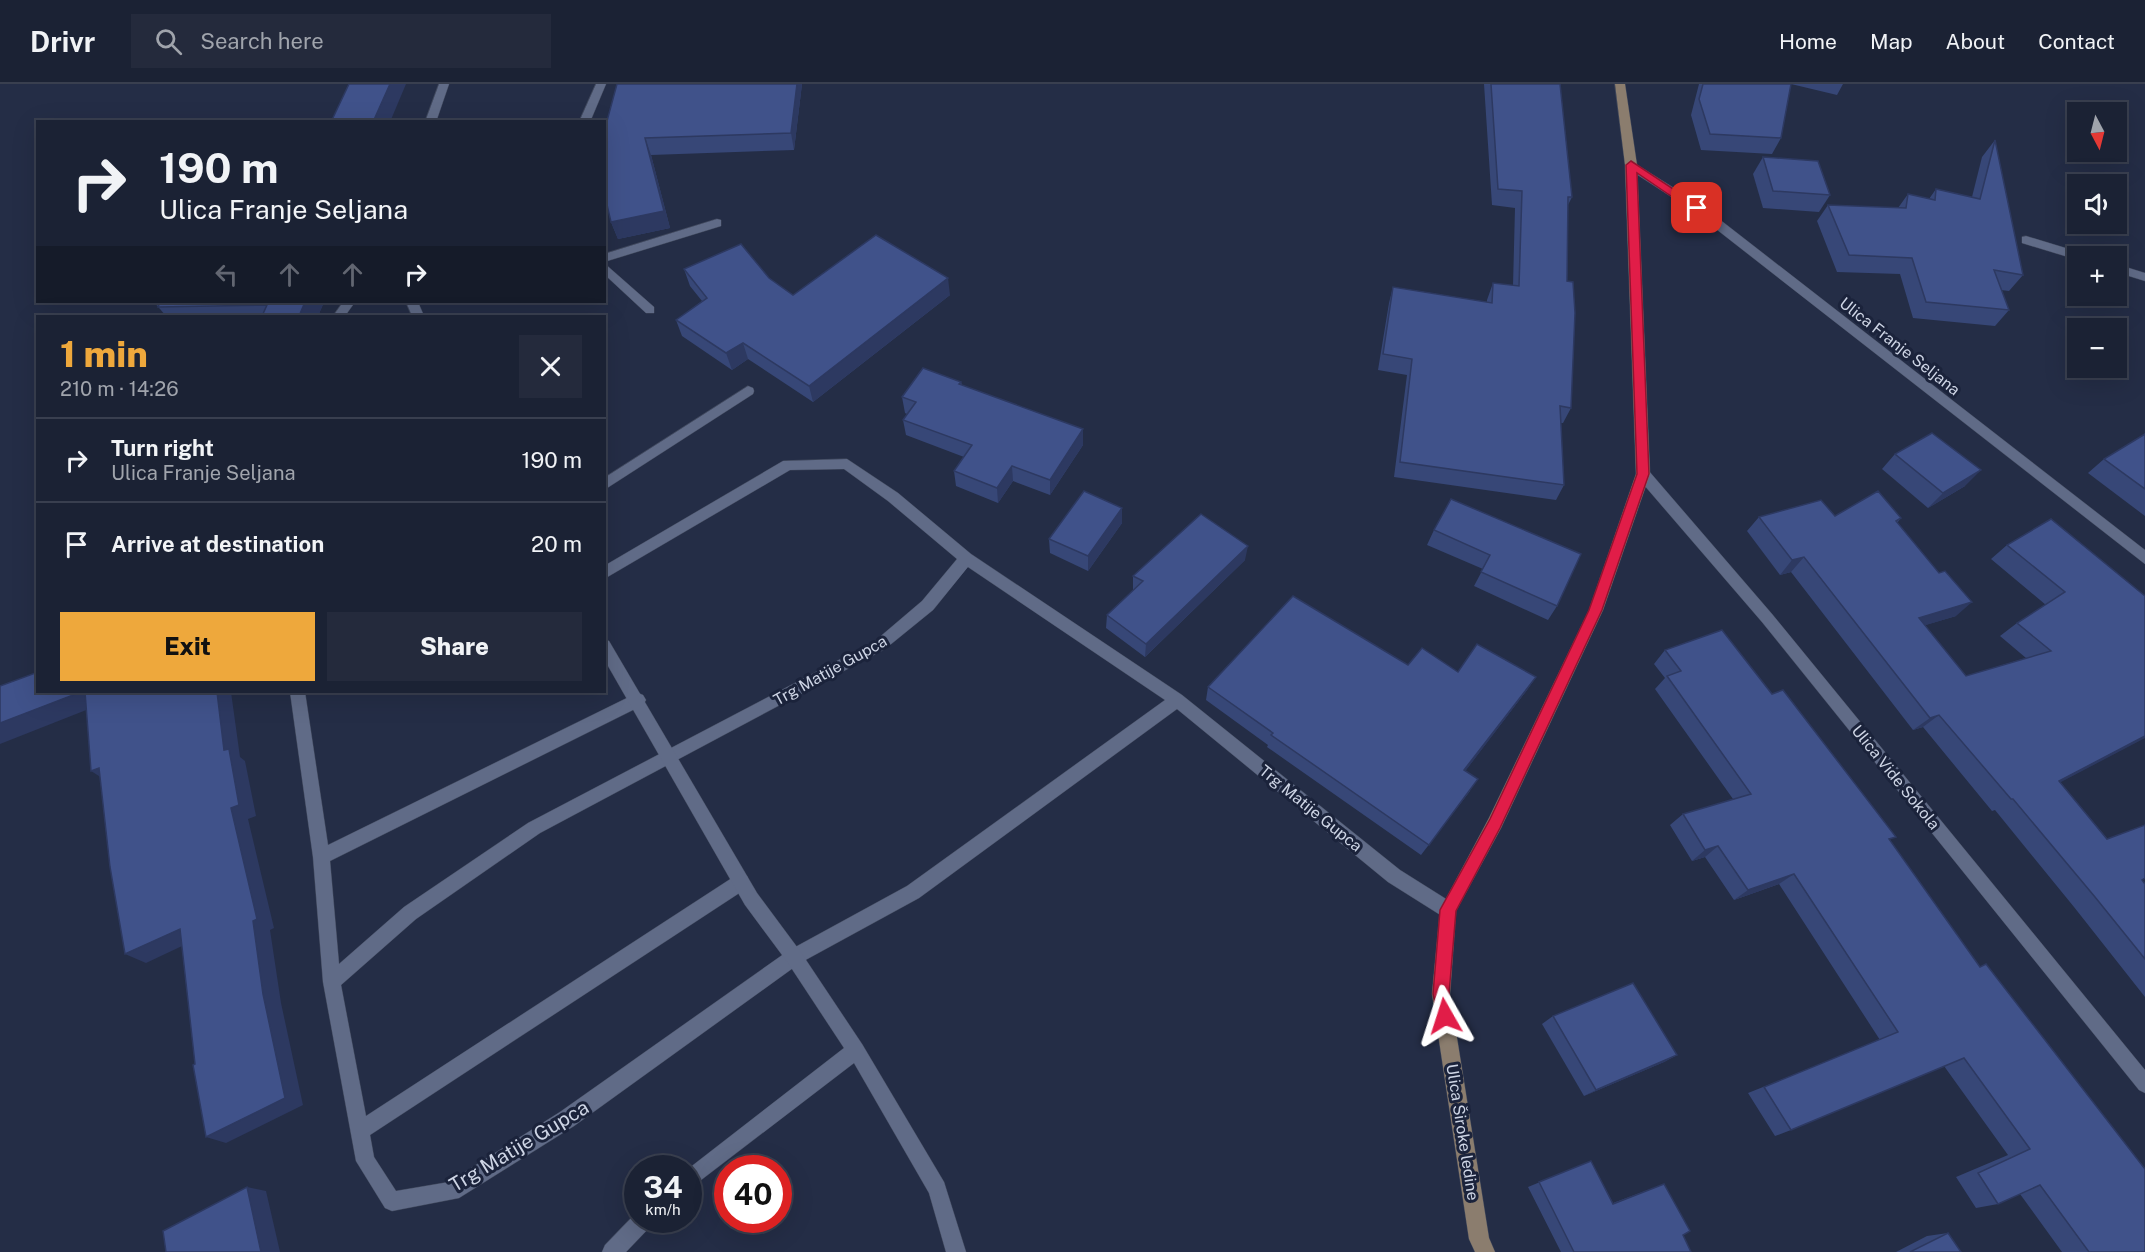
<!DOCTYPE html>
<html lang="en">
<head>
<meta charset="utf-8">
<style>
  body { margin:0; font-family:"Public Sans",sans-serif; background:#242a3c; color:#f1f3f6; height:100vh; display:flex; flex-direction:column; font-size:22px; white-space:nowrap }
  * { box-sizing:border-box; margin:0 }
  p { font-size:20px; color:#a0a4ac }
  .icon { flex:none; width:33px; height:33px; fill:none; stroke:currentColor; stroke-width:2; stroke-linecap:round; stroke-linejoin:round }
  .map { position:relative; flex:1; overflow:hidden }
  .panel { position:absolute; left:36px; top:231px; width:570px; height:378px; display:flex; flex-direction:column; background:#1b2234; border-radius:0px; box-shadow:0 6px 24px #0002,0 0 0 2px #393f4f }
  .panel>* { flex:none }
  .top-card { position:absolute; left:36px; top:36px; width:570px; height:183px; border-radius:0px; box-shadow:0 6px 24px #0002,0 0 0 2px #393f4f; background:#1b2234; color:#f1f3f6; overflow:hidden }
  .needle { width:39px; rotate:173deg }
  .tools { position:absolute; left:2067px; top:18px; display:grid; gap:12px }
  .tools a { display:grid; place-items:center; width:60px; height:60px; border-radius:0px; background:#1b2234; box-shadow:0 6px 24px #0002,0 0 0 2px #393f4f; font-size:30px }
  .speed { position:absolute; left:624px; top:1071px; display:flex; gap:12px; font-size:30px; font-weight:700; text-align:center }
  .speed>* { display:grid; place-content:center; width:78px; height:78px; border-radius:50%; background:#1b2234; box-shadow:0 6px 24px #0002,0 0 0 2px #393f4f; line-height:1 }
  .speed small { font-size:15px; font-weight:400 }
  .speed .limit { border:9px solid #d22; background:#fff; color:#111 }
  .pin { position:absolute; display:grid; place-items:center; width:51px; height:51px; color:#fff; margin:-26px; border-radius:12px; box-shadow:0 3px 9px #0006 }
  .me { position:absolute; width:66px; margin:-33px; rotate:354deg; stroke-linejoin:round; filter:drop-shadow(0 0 4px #0008) }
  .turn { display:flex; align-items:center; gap:21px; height:126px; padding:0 24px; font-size:27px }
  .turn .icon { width:78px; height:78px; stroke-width:2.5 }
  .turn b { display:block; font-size:42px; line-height:51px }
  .lanes { display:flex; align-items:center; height:57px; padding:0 24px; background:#0003; justify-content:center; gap:30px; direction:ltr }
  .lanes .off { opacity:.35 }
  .round { display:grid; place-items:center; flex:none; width:63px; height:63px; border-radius:0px; background:#242a3c }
  .overview { display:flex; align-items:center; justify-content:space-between; height:102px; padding:0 24px }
  h1 { font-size:36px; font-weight:800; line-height:45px; color:#eea83c }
  .cta { display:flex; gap:12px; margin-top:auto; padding:12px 24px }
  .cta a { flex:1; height:69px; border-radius:0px; background:#eea83c; color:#111; font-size:24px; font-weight:800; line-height:69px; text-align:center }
  .cta a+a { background:#242a3c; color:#f1f3f6 }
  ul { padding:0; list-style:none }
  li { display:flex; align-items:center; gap:18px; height:84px; padding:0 24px; border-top:2px solid #393f4f }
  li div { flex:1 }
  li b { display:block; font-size:22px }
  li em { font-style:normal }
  header { display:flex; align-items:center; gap:36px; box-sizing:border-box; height:84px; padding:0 30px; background:#1b2234; border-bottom:2px solid #393f4f }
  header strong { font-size:28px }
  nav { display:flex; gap:33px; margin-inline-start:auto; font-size:21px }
  .search { width:420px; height:54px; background:#242a3c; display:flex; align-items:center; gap:15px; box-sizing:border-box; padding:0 21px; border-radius:0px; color:#a0a4ac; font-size:22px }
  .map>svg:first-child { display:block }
</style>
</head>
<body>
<header>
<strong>Drivr</strong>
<div class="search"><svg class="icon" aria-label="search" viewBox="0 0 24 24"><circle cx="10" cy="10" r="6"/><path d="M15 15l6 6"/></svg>Search here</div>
<nav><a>Home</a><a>Map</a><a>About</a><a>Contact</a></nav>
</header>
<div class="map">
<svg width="2145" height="1168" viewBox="0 0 2145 1168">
  <rect width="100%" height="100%" fill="#242d46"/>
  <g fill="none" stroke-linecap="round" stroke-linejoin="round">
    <defs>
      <g id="lane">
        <path d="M717,135L721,136V142L604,178V170Z"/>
        <path d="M604,179L654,223V229H646L604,190Z"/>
        <path d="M343,218H355L345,232H333Z"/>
        <path d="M748,302L753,304L754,307L753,310L604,406V394Z"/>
        <path d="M847,375L898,409L971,470L1182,611L1400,786L1454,820L1456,826L1454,832L1448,834L1442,832L1388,798L1177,625L919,814L800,879L574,1042L459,1114L392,1127L385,1124L356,1077L323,898L313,773L290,608H305L328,761L633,611L638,609L643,611L646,616L643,621L330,777L339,880L404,823L528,739L875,557L922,517L957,475L888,417L844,385L790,386L604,495V482L783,377ZM968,483L1165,616L907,802L788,867L560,1028L449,1098L396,1107L374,1073L370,1051L747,804L749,798L747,792L741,790L735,792L366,1032L341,901L416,835L540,749L885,565L933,526Z"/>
      </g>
      <g id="street">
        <path d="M439,0H449L436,38H425Z"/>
        <path d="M596,0H606L590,38H579Z"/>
        <path d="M1631,77L1701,121L2145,466V480L1693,127L1627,84V78Z"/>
        <path d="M2026,152L2082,169L2084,172H2078V176L2022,159V153Z"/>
        <path d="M2116,180L2145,189V197L2116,188Z"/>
        <path d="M406,218H418L424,232H412Z"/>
        <path d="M1643,385L1648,386L1772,530L2145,986V1009L2139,1006L1762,538L1638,394L1636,390Z"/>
        <path d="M604,555L609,557L757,809L800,867L862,960L944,1098L966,1168H946L929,1109L854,979L688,1106V1085L844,964L788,879L745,821L604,575Z"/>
        <path d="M636,1129L638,1136H652L650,1143L626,1168H602L605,1161Z"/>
      </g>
      <path id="secondary" d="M1615,0H1625L1637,81L1650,390L1603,526L1501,744L1456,827L1450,910L1489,1154L1495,1168H1475L1469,1155L1432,910L1440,826L1489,734L1589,526L1636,390L1625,81Z"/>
    </defs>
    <use href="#lane" stroke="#3f475b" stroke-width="1"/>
    <use href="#street" stroke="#3f475b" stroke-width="1"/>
    <use href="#secondary" stroke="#3f475b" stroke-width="1"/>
    <use href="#lane" fill="#606b87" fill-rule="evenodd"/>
    <use href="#street" fill="#606b87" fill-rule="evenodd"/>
    <use href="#secondary" fill="#8b7d6e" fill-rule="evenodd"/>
  </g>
  <g fill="#374777">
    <path d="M617,0H802L794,66L651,71L670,144L618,155L611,138L607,118Z"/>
    <path d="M1484,0H1560L1572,113L1568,121L1567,197L1571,324L1563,339H1561L1564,401L1556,416L1394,393L1407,291L1378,286L1389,219L1393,203L1487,218V216L1493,199L1513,202L1515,124L1492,121Z"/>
    <path d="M1699,0H1843L1837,11L1791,0L1781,54L1772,70L1701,66L1691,31Z"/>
    <path d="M1995,56L2023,191L2009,207L2001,206L2009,226L1995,242L1913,234L1900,190L1837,188L1817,137L1828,121L1898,124L1908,110L1929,115L1936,105L1972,113L1982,73Z"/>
    <path d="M1763,73L1830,111L1819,128L1763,124L1753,90Z"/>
    <path d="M684,185L769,194L793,211H950L813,318L748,275L732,286L682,252L676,236L702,217L690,202Z"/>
    <path d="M154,218H324L318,232H166Z"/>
    <path d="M961,298L962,301L1083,345V361L1050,411L1013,397L998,419L956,402L954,387L964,373L906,351L903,336L907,330L905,329L902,313Z"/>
    <path d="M2145,350V432L2088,389L2104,375Z"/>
    <path d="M1895,370L1965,402L1928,424L1882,385Z"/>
    <path d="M1122,424V439L1088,487L1050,469L1049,455Z"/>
    <path d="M1835,432L1901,434L1897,439L1956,532L1925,541L1966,592L2026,574L2000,552L2017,539L2046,521L1991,475L2007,461L2145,512L2060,698L2145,800V913L2074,823L1995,726L1992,727L1923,643L1913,646L1791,488L1780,491L1747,447L1759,433Z"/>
    <path d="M1434,446L1581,470L1557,522L1548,536L1474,502L1483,485L1427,461Z"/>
    <path d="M1245,476L1145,573L1106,544L1107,531L1133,507V492Z"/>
    <path d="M1665,566L1890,757L2145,1168H2062L2020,1110L1998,1120L1976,1124L1956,1093L2008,1071L1944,982L1791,1046L1775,1052L1748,1009L1880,956L1779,800L1734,816L1705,773L1692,777L1670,741L1683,730L1733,715L1655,605L1665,594L1654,580Z"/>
    <path d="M1408,581L1458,588L1536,593L1527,606L1465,687L1470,707L1421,771L1267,663L1268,661L1206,616L1208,603Z"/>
    <path d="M1553,932L1677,971L1664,978L1584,1012L1542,940Z"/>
    <path d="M1591,1077L1613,1119L1664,1100L1683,1151L1691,1168H1561L1528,1103Z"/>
    <path d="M1948,1149L1961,1168H1896L1927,1152Z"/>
  </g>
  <g fill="#2d3961">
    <path d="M390,0H406L390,38H373Z"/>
    <path d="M797,0H802L794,66L791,49Z"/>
    <path d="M645,54L651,71L670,144L618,155L611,138Z"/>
    <path d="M948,194L950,211L813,318L809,302Z"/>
    <path d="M305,218H324L318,232H299Z"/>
    <path d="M743,259L748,275L732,286L726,269Z"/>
    <path d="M1083,345V361L1050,411V396Z"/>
    <path d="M1012,382L1013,397L998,419L997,404Z"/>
    <path d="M1981,386L1965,402L1928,424L1943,409Z"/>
    <path d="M1122,424V439L1088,487V472Z"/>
    <path d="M1248,462L1245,476L1145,573L1146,560Z"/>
    <path d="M1804,473L1791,488L1780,491L1792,476Z"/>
    <path d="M1972,518L1956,532L1903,548L1919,534Z"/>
    <path d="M1536,593L1527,606L1457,698L1464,686Z"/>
    <path d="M81,608H87L104,619L0,660V639Z"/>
    <path d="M217,608H231L240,673L245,677L256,732L248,735L274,844L270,846L281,919L303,1021L226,1059L206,1053L263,910L231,724Z"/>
    <path d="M1939,631L1923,643L1913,646L1930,634Z"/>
    <path d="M2145,652V654L2040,709L2059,697Z"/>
    <path d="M99,684L110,699L91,687Z"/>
    <path d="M1718,762L1705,773L1692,777L1705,766Z"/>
    <path d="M1794,790L1779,800L1734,816L1748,806Z"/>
    <path d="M180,845L199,854L146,879L125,870Z"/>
    <path d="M1677,971L1664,978L1584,1012L1596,1006Z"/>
    <path d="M247,1103L266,1107L280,1168H261Z"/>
  </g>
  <g fill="#40528a" stroke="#2d3961" stroke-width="1.5">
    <path d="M349,0H390L373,38H331Z"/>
    <path d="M617,0H797L791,49L645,54L664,127L611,138L604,108V48Z"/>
    <path d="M1491,0H1560L1572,113H1568L1567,197L1573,198L1575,229L1571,324L1560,322L1564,401L1400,378L1412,275L1383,270L1393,203L1492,219L1493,199L1519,202L1522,107L1498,105Z"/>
    <path d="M1703,0H1791L1781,54L1710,50L1699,15Z"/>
    <path d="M1995,56L2023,191L1994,186L2009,226L1926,218L1912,174L1849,171L1828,121L1906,124L1908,110L1935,116L1936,105L1980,115Z"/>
    <path d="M1763,73L1818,77L1830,111L1773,107Z"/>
    <path d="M876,151L948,194L809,302L743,259L726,269L676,236L707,214L684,185L741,160L769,194L793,211Z"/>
    <path d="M160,218H305L299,232H262L267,221L158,223Z"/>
    <path d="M923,284L961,298L959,300L1083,345L1050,396L1012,382L997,404L954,387L972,361L903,336L916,318L902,313Z"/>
    <path d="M1932,349L1981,386L1943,409L1895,370Z"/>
    <path d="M2145,350V405L2104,375Z"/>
    <path d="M1084,407L1122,424L1088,472L1049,455Z"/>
    <path d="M1878,407L1901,434L1896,437L1939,489L1945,487L1972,518L1919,534L1966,592L2051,567L2017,539L2065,508L2007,461L2051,435L2145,512V652L2059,697L2107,755L2145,741V794L2142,796L2145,800V875L2095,813L2013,715H2011L1939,631L1930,634L1804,473L1792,476L1759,433L1821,416L1835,432Z"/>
    <path d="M1451,415L1581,470L1557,522L1481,488L1490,471L1434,446Z"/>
    <path d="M1201,430L1248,462L1146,560L1107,531L1143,497L1133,492Z"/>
    <path d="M1293,512L1408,581L1422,564L1458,588L1477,560L1536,593L1464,686L1478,695L1429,761L1271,651L1273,649L1208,603Z"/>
    <path d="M1722,546L1772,610L1783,606L1896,753L1889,755L1980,883L1986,880L2145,1085V1168H2089L2040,1101L1998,1120L1978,1089L2030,1065L1964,974L1791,1046L1764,1003L1898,948L1794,790L1748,806L1718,762L1705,766L1683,730L1751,710L1667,592L1681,587L1665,566Z"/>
    <path d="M38,588V608H81L0,639V602Z"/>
    <path d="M85,608H217L224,666L229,665L239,721L231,724L257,835L253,837L263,910L285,1014L206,1053L193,981L195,980L180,845L125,870L110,783L99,684L91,687Z"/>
    <path d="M1633,899L1677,971L1596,1006L1553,932Z"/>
    <path d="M1591,1077L1613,1120L1664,1100L1690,1147L1683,1151L1691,1168H1574L1539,1098Z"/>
    <path d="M247,1103L261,1168H166L163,1147Z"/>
    <path d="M1948,1149L1961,1168H1910Z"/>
  </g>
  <path fill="#e11d48" stroke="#92132f" stroke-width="1.5" d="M1631,77L1702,124L1701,127H1693L1637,89L1649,390L1602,526L1500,744L1456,827L1449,910L1453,932L1450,938L1445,940L1439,938L1433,910L1440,826L1490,735L1589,526L1637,390L1626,81Z"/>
  <g text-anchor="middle" stroke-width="6" stroke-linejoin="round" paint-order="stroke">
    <g font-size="16" fill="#ced5e5" stroke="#1b233b">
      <text transform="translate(1900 262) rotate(38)" y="6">Ulica Franje Seljana</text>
      <text transform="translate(830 586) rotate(-29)" y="6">Trg Matije Gupca</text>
      <text transform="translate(1896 693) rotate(51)" y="6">Ulica Vide Sokola</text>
      <text transform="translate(1311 724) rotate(39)" y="6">Trg Matije Gupca</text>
      <text transform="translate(1463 1048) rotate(81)" y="6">Ulica Široke ledine</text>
    </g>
    <g font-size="20" fill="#ced5e5" stroke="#1b233b">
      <text transform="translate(519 1062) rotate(-31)" y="7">Trg Matije Gupca</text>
    </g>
  </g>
</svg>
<div class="tools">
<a><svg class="needle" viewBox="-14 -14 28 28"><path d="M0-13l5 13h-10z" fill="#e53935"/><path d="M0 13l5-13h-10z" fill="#a0a4ac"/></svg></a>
<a><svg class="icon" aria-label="sound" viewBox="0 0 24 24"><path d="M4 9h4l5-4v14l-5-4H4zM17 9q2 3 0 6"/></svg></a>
<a>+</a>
<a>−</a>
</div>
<div class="speed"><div>34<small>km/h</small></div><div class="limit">40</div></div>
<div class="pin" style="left:1697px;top:124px;background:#d93025"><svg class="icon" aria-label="arrive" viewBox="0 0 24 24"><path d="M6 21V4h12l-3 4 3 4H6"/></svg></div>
<svg class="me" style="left:1445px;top:932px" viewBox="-20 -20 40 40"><path d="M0-17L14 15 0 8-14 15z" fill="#e11d48" stroke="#fff" stroke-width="4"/></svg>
<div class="top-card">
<div class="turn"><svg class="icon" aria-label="right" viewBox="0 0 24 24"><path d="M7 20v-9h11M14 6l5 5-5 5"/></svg><div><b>190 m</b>Ulica Franje Seljana</div></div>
<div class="lanes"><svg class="icon off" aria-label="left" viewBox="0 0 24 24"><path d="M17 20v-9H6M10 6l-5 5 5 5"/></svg><svg class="icon off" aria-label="ahead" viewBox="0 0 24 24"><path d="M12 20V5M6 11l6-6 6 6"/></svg><svg class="icon off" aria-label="ahead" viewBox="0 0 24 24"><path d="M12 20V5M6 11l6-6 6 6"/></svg><svg class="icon" aria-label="right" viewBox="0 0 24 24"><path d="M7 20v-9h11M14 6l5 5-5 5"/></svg></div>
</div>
<section class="panel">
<div class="overview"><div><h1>1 min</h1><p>210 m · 14:26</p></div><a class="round"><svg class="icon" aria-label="close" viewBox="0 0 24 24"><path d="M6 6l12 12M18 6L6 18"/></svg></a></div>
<ul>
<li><svg class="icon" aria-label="right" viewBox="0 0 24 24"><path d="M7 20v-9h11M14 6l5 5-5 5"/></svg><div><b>Turn right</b><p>Ulica Franje Seljana</p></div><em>190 m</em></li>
<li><svg class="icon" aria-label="arrive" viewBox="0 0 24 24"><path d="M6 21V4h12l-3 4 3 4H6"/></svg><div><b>Arrive at destination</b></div><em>20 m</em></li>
</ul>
<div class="cta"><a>Exit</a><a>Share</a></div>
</section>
</div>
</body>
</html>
